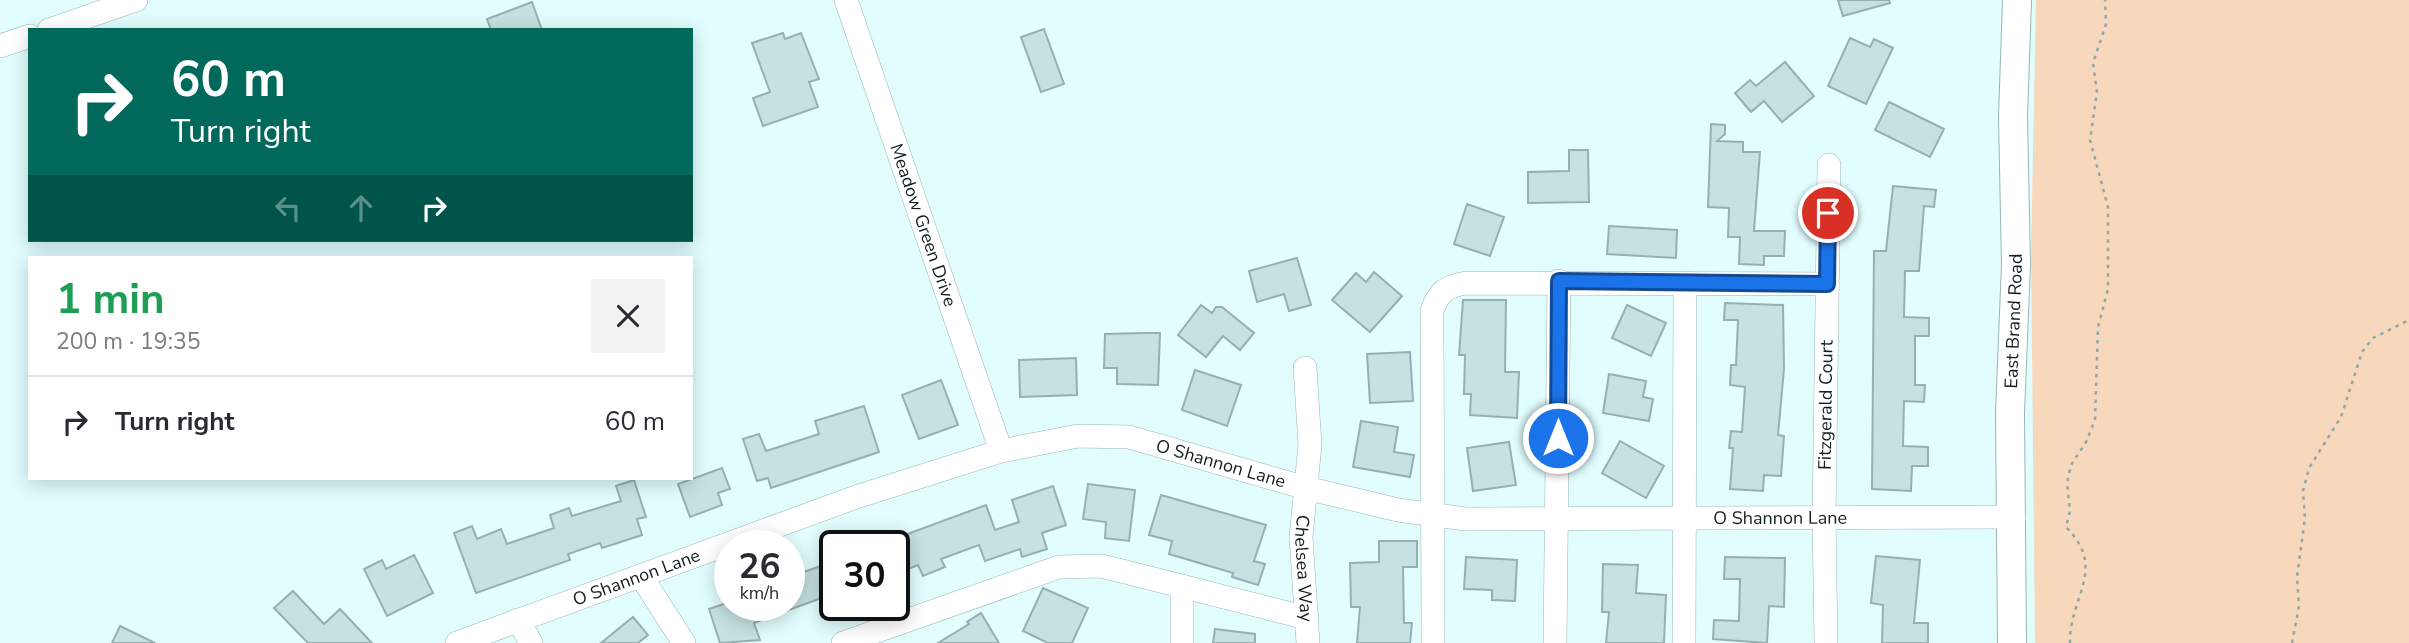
<!DOCTYPE html>
<html lang="en">
<head>
<meta charset="utf-8">
<style>
  body { margin:0; font-family:"Nunito Sans",sans-serif; background:#f2f2f3; color:#2b2b33; height:100vh; display:flex; flex-direction:column; font-size:26px; white-space:nowrap }
  * { box-sizing:border-box; margin:0 }
  p { font-size:23px; color:#7c7c81 }
  .icon { flex:none; width:38px; height:38px; fill:none; stroke:currentColor; stroke-width:2; stroke-linecap:round; stroke-linejoin:round }
  .map { position:relative; flex:1; overflow:hidden }
  .sheet { position:absolute; left:28px; top:256px; width:665px; height:224px; display:flex; flex-direction:column; background:#fff; border-radius:0px; box-shadow:0 4px 18px #0003 }
  .sheet>* { flex:none }
  .top-card { position:absolute; left:28px; top:28px; width:665px; height:214px; border-radius:0px; box-shadow:0 4px 18px #0003; background:#00695c; color:#fff; overflow:hidden }
  .speed { position:absolute; left:714px; top:530px; display:flex; gap:14px; font-size:35px; font-weight:700; text-align:center }
  .speed>* { display:grid; place-content:center; width:91px; height:91px; border-radius:50%; background:#fff; box-shadow:0 4px 18px #0003; line-height:1 }
  .speed small { font-size:18px; font-weight:400 }
  .speed .limit { border:4px solid #111; border-radius:10px; background:#fff; color:#111 }
  .pin { position:absolute; display:grid; place-items:center; width:60px; height:60px; color:#fff; margin:-30px; border:4px solid #fff; border-radius:50%; box-shadow:0 2px 7px #0007 }
  .me { position:absolute; width:77px; margin:-38px; rotate:0deg; stroke-linejoin:round; filter:drop-shadow(0 0 5px #0008) }
  .turn { display:flex; align-items:center; gap:24px; height:147px; padding:0 28px; font-size:32px }
  .turn .icon { width:91px; height:91px; stroke-width:2.5 }
  .turn b { display:block; font-size:49px; line-height:60px }
  .lanes { display:flex; align-items:center; height:66px; padding:0 28px; background:#0003; justify-content:center; gap:35px; direction:ltr }
  .lanes .off { opacity:.35 }
  .round { display:grid; place-items:center; flex:none; width:74px; height:74px; border-radius:0px; background:#f2f2f3 }
  .summary { display:flex; align-items:center; justify-content:space-between; height:119px; padding:0 28px }
  h1 { font-size:42px; font-weight:700; line-height:52px; color:#1e9e55 }
  ul { padding:0; list-style:none }
  li { display:flex; align-items:center; gap:21px; height:91px; padding:0 28px; border-top:2px solid #e1e1e2 }
  li div { flex:1 }
  li b { display:block; font-size:26px }
  li em { font-style:normal }
  .map>svg:first-child { display:block }
</style>
</head>
<body>
<div class="map">
<svg width="2409" height="643" viewBox="0 0 2409 643">
  <rect width="100%" height="100%" fill="#e1fdfe"/>
  <path fill="#f7d8bc" d="M2036,0H2409V643H2035L2031,253Z"/>
  <g fill="#c5e1e2" stroke="#95b0b1" stroke-width="2">
    <path d="M1838,0H1889L1890,3L1843,16Z"/>
    <path d="M532,2L542,30H491L487,19Z"/>
    <path d="M1044,29L1064,84L1041,92L1021,37Z"/>
    <path d="M783,33L785,39L801,33L819,79L809,82L818,107L763,126L753,98L770,92L752,43Z"/>
    <path d="M1850,38L1870,47L1874,39L1893,48L1866,104L1828,86Z"/>
    <path d="M1785,62L1814,96L1782,122L1764,101L1751,112L1735,93L1750,80L1756,86Z"/>
    <path d="M1889,102L1944,129L1930,157L1875,130Z"/>
    <path d="M1711,124L1725,125V134L1717,141L1743,142V152H1760L1754,231H1785L1784,256H1764V265L1739,264L1740,237H1728L1729,208L1708,207Z"/>
    <path d="M1569,150H1588L1589,202L1528,203V172L1569,171Z"/>
    <path d="M1893,186L1936,190L1934,207L1924,206L1919,271H1905L1904,317L1929,318V336H1915V385H1925L1924,402L1904,401L1903,446L1928,447V466H1912L1911,491L1872,489L1874,251H1886Z"/>
    <path d="M1467,204L1504,217L1490,256L1454,244Z"/>
    <path d="M1609,226L1677,230L1676,258L1607,254Z"/>
    <path d="M1297,258L1311,305L1289,311L1284,294L1257,302L1249,271Z"/>
    <path d="M1374,272L1402,296L1370,332L1332,300L1356,273L1366,282Z"/>
    <path d="M1463,300H1506L1505,372H1519L1517,418L1470,415L1471,394H1464L1465,355H1459Z"/>
    <path d="M1725,303L1783,305L1784,369L1778,435L1784,436L1781,476L1764,475L1763,491L1730,489L1733,448H1729L1731,431L1742,432L1745,387L1730,385L1731,365H1736L1738,320H1724Z"/>
    <path d="M1201,305L1212,313L1216,307H1222L1254,333L1240,350L1223,336L1206,357L1178,335Z"/>
    <path d="M1627,305L1666,323L1651,356L1612,338Z"/>
    <path d="M1143,333H1160L1158,385L1117,384V368H1104L1105,334Z"/>
    <path d="M1410,352L1413,401L1370,403L1367,354Z"/>
    <path d="M1076,358L1077,395L1020,397L1019,360Z"/>
    <path d="M1195,370L1241,385L1227,426L1182,410Z"/>
    <path d="M1609,374L1646,381L1643,397L1653,399L1649,421L1603,413Z"/>
    <path d="M941,380L958,425L919,439L902,395Z"/>
    <path d="M864,406L879,452L771,488L768,478L757,481L743,439L759,434L766,451L819,434L815,421Z"/>
    <path d="M1361,421L1398,427L1394,452L1414,455L1410,477L1353,467Z"/>
    <path d="M1620,441L1664,466L1646,498L1602,473Z"/>
    <path d="M1509,442L1516,485L1473,491L1467,448Z"/>
    <path d="M722,468L730,489L718,493L722,505L690,517L678,484Z"/>
    <path d="M634,480L646,517L637,519L642,535L602,548L600,543L568,554L570,560L476,593L454,533L472,526L477,539L501,529L507,544L554,528L550,515L569,508L572,516L621,501L616,486Z"/>
    <path d="M1088,484L1135,490L1129,541L1105,538L1106,522L1083,519Z"/>
    <path d="M1053,486L1066,525L1042,533L1047,549L1022,557L1020,549L985,561L979,545L941,559L945,567L923,576L918,565L894,575V539L986,505L995,530L1019,522L1012,500Z"/>
    <path d="M1161,495L1266,525L1254,561L1265,564L1258,585L1232,577L1233,573L1169,554L1172,541L1149,535Z"/>
    <path d="M1379,541H1417V567H1403L1404,623H1412L1410,643H1357L1360,607H1351L1350,563L1379,562Z"/>
    <path d="M414,555L433,593L387,616L364,569L382,560L386,569Z"/>
    <path d="M1876,556L1920,560L1914,623H1928V643H1882L1883,605L1871,603Z"/>
    <path d="M1466,557L1517,560L1515,601L1492,600V590L1464,589Z"/>
    <path d="M1725,557L1785,558L1784,607L1769,606L1767,643L1713,639L1714,620L1739,621L1740,579H1724Z"/>
    <path d="M835,561V593L754,623L760,640L720,643L709,609L730,602V606H789V572L799,568L801,573Z"/>
    <path d="M1603,564L1638,565L1636,593L1666,595L1664,643H1606L1609,612H1602Z"/>
    <path d="M1043,588L1088,608L1072,643H1048L1023,631Z"/>
    <path d="M293,591L324,624L340,609L372,643H308L274,608Z"/>
    <path d="M981,613L999,643H938L969,624L967,622Z"/>
    <path d="M633,617L648,635L638,643H601Z"/>
    <path d="M120,626L155,643H112Z"/>
    <path d="M1215,629L1255,634V643H1213Z"/>
  </g>
  <g fill="none" stroke-linecap="round" stroke-linejoin="round">
    <defs>
      <g id="minor">
        <path id="s1" d="M846,0L1001,451"/>
        <path d="M49,30L136,0"/>
        <path d="M0,46L30,36"/>
        <path id="s2" d="M1305,368L1310,445L1301,537L1308,643"/>
        <path d="M641,576L684,643"/>
        <path d="M518,620L531,643"/>
        <path id="s3" d="M457,643L856,497L1001,451L1078,436L1129,437L1306,488L1398,510L1466,519L2014,517"/>
        <path d="M843,643L1059,567L1102,566L1307,618"/>
        <path d="M1182,643V586"/>
        <path d="M1433,643L1432,311C1438,292 1447,286 1466,283L1827,284"/>
        <path d="M1555,643L1559,281"/>
        <path d="M1684,643L1685,283"/>
        <path id="s4" d="M1826,643L1824,517L1829,165"/>
      </g>
      <g id="major">
        <path id="s5" d="M2012,643L2010,413L2016,264L2013,117L2017,0"/>
      </g>
    </defs>
    <use href="#minor" stroke="#9ab5b6" stroke-width="24"/>
    <use href="#major" stroke="#9ab5b6" stroke-width="30"/>
    <g stroke="#92a7a8" stroke-width="2.5" stroke-dasharray="3.5 5" stroke-linecap="butt">
      <path d="M2070,643C2069,597 2108,569 2066,527L2070,511L2067,483L2071,465L2086,442L2095,420L2098,327L2108,289V207L2090,140L2097,92L2093,63L2106,24L2105,0"/>
      <path d="M2292,643L2299,606L2297,577L2305,518L2303,491L2309,468L2341,417L2362,352L2373,338L2409,320"/>
    </g>
    <use href="#minor" stroke="#fff" stroke-width="23"/>
    <use href="#major" stroke="#fff" stroke-width="28"/>
  </g>
  <g fill="none" stroke-linecap="round" stroke-linejoin="round">
    <defs>
      <path id="route" d="M1558,438L1559,281L1827,284L1828,213"/>
    </defs>
    <use href="#route" stroke="#114b97" stroke-width="18"/>
    <use href="#route" stroke="#1a73e8" stroke-width="12"/>
  </g>
  <g text-anchor="middle" stroke-width="5" stroke-linejoin="round" paint-order="stroke">
    <g font-size="18" fill="#141e1f" stroke="#fff">
      <text dy="6" stroke="none"><textPath href="#s1" startOffset="238">Meadow Green Drive</textPath></text>
      <text dy="6" stroke="none"><textPath href="#s5" startOffset="322">East Brand Road</textPath></text>
      <text dy="6" stroke="none"><textPath href="#s4" startOffset="238">Fitzgerald Court</textPath></text>
      <text dy="6" stroke="none"><textPath href="#s3" startOffset="802">O Shannon Lane</textPath></text>
      <text dy="6" stroke="none"><textPath href="#s3" startOffset="1368">O Shannon Lane</textPath></text>
      <text dy="6" stroke="none"><textPath href="#s2" startOffset="201">Chelsea Way</textPath></text>
      <text dy="6" stroke="none"><textPath href="#s3" startOffset="191">O Shannon Lane</textPath></text>
    </g>
  </g>
</svg>
<div class="speed"><div>26<small>km/h</small></div><div class="limit">30</div></div>
<div class="pin" style="left:1828px;top:213px;background:#d93025"><svg class="icon" aria-label="arrive" viewBox="0 0 24 24"><path d="M6 21V4h12l-3 4 3 4H6"/></svg></div>
<svg class="me" style="left:1558px;top:438px" viewBox="-20 -20 40 40"><circle r="17" fill="#1a73e8" stroke="#fff" stroke-width="3"/><path d="M0-11L8 9 0 5-8 9z" fill="#fff"/></svg>
<div class="top-card">
<div class="turn"><svg class="icon" aria-label="right" viewBox="0 0 24 24"><path d="M7 20v-9h11M14 6l5 5-5 5"/></svg><div><b>60 m</b>Turn right</div></div>
<div class="lanes"><svg class="icon off" aria-label="left" viewBox="0 0 24 24"><path d="M17 20v-9H6M10 6l-5 5 5 5"/></svg><svg class="icon off" aria-label="ahead" viewBox="0 0 24 24"><path d="M12 20V5M6 11l6-6 6 6"/></svg><svg class="icon" aria-label="right" viewBox="0 0 24 24"><path d="M7 20v-9h11M14 6l5 5-5 5"/></svg></div>
</div>
<section class="sheet">
<div class="summary"><div><h1>1 min</h1><p>200 m · 19:35</p></div><a class="round"><svg class="icon" aria-label="close" viewBox="0 0 24 24"><path d="M6 6l12 12M18 6L6 18"/></svg></a></div>
<ul>
<li><svg class="icon" aria-label="right" viewBox="0 0 24 24"><path d="M7 20v-9h11M14 6l5 5-5 5"/></svg><div><b>Turn right</b></div><em>60 m</em></li>
</ul>
</section>
</div>
</body>
</html>
